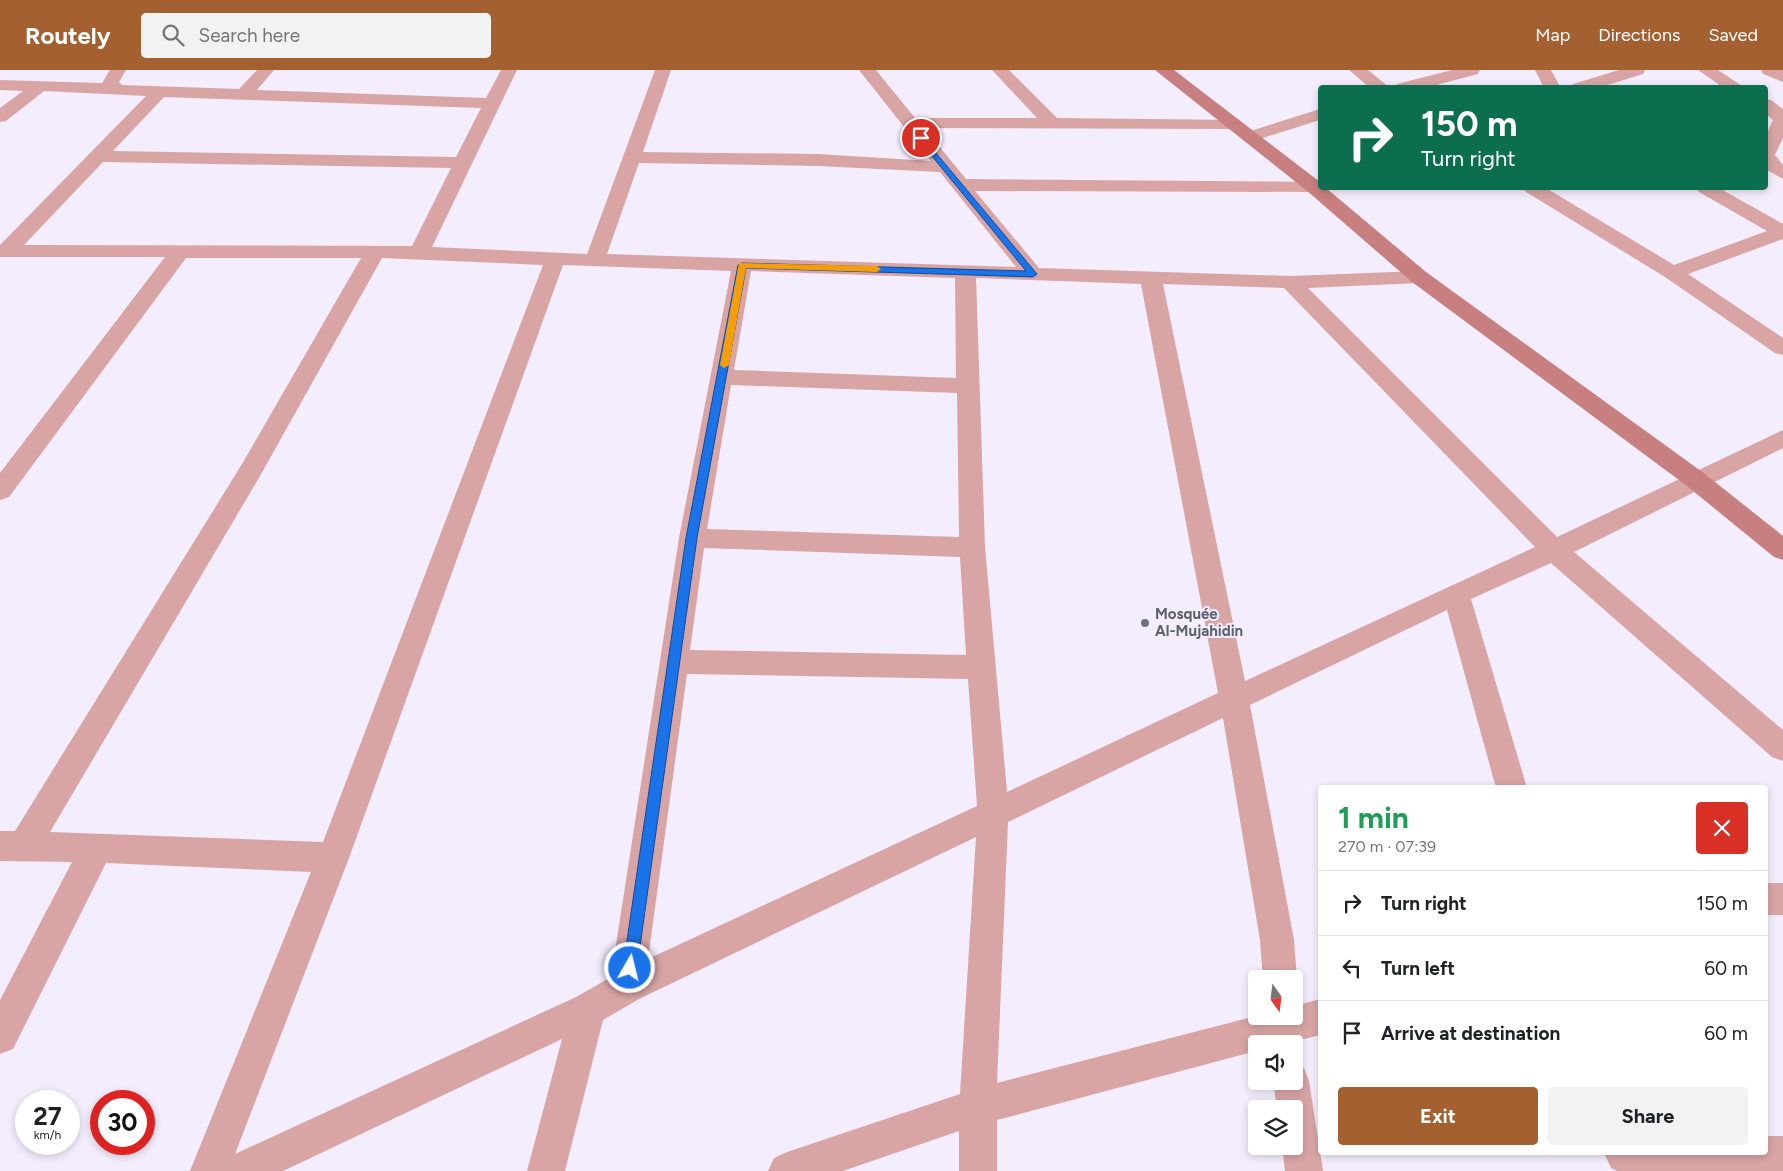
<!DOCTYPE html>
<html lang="en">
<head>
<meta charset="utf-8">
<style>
  body { margin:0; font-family:Figtree,sans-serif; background:#f2f2f2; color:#202124; height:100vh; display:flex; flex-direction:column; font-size:19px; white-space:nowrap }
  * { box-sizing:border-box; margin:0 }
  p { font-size:16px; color:#757577 }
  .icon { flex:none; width:28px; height:28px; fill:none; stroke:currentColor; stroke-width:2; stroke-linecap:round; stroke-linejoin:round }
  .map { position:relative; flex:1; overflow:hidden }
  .details { position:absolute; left:1318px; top:715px; width:450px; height:370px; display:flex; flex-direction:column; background:#fff; border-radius:5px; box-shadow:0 2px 8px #0003 }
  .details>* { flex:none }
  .hud { position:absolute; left:1318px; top:15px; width:450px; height:105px; border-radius:5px; box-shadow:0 2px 8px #0003; background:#0b6e4f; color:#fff; overflow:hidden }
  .needle { width:32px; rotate:166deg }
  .tools { position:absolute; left:1248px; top:900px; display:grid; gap:10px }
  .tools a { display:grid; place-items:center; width:55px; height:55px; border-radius:5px; background:#fff; box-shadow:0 2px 8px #0003; font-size:25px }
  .speed { position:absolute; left:15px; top:1020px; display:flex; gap:10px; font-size:25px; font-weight:700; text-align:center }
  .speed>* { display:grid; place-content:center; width:65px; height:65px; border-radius:50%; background:#fff; box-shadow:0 2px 8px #0003; line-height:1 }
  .speed small { font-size:12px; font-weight:400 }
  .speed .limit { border:8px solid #d22; background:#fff; color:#111 }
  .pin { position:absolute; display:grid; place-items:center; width:42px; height:42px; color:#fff; margin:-21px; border:2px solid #fff; border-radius:50%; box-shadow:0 1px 5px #0007 }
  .me { position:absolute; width:55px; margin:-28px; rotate:8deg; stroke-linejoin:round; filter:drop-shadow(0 0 4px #0008) }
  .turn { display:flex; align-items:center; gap:18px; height:105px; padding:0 20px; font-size:22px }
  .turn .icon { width:65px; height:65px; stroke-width:2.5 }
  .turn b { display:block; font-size:35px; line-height:42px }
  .round { display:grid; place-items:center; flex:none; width:52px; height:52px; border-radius:5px; background:#f2f2f2 }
  .overview { display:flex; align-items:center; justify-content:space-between; height:85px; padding:0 20px }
  h1 { font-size:30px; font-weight:700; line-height:38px; color:#1e9e55 }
  .primary-button { display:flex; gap:10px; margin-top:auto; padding:10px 20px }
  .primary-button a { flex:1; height:58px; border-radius:5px; background:#a46031; color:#fff; font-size:20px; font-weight:700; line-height:58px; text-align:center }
  .primary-button a+a { background:#f2f2f2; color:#202124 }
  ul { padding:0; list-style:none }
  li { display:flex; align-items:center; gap:15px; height:65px; padding:0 20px; border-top:1px solid #e0e0e0 }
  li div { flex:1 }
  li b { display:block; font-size:19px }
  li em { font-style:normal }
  header { display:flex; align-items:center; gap:30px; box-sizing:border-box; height:70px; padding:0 25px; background:#a46031; color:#fff }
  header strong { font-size:24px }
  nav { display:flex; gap:28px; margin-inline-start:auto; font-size:18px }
  .search { width:350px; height:45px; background:#f2f2f2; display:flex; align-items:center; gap:12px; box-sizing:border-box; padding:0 18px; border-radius:5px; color:#757577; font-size:19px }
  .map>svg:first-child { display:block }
</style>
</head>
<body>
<header>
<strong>Routely</strong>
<div class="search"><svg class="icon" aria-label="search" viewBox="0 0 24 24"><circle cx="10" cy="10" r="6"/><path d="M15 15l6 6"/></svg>Search here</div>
<nav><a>Map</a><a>Directions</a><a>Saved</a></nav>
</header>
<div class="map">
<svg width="1783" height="1101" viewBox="0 0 1783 1101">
  <rect width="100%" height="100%" fill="#f4edfd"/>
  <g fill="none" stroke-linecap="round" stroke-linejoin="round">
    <g fill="#d8a5a4" fill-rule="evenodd">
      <path d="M110,0H126L119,12L122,15L239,19L257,0H274L257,20L486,28L501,0H517L432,177L587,184L655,0H671L643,82L818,84L931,91L859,0H876L915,48H1037L992,0H1009L1057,48L1239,50L1242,54L1239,58L1233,59L924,58L966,109L1320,112L1322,118L1313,122L975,121L1039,198L1290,206L1419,201L1426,202L1429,207L1426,212L1419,213L1308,218L1557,467L1783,360V378L1574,482L1783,660V691L1772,687L1551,493L1471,529L1527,718H1496L1447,540L1250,635L1294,870L1297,909L1294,917V909H1263L1260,870L1223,648L1008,752L997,1013L1256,946H1294V936L1320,929V965L1285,974H1256V981L997,1050V1101H959V1061L843,1101H768L774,1088L787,1082L960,1024L976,767L639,929L603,950L565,1101H527L562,969L283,1101H190L311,802L106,793L13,979L0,984V930L72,792L0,791V761H15L242,394L361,188H186L9,427L0,430V403L165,187H0V175L146,26L44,21L6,51L0,52V38L23,21L0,20V10L102,13ZM164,27L481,38L456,87L113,81ZM103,92L451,98L412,176L24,175ZM639,93L818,96L940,102L1016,197L607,184ZM382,188L543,195L323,772L50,762L260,406ZM563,195L731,201L679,468L611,907L576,927L235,1084L349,788ZM751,201L955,208L956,308L734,300ZM976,208L1141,214L1218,623L1007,722L985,477ZM1163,214L1284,218L1535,477L1245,611ZM731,315L957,323L959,467L707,459ZM704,478L960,487L966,585L690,580ZM687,604L968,609L977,736L648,889Z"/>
      <path d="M1349,0H1368L1390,18H1370Z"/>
      <path d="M1452,0H1480L1478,4L1425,18H1395L1397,14Z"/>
      <path d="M1535,0H1551L1561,18H1544Z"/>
      <path d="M1619,0H1645L1643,4L1598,18H1571L1573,14Z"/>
      <path d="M1698,0H1718L1745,18H1724Z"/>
      <path d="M1761,0H1783V12L1763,4Z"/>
      <path d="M1765,29L1771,30L1783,39V68L1775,85L1783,95V109L1765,99V67L1773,50L1765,43Z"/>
      <path d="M1320,39V50L1250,72L1244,71L1241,67L1244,63Z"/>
      <path d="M1523,118H1546L1674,195L1767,161L1699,122L1697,118H1719L1783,154V169L1688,204L1783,268V285L1775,283L1665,207L1526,122Z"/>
      <rect x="1765" y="813" width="18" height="32"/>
      <path d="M1294,994L1304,998L1309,1011L1323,1101H1285L1282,1076H1294V1039H1277L1273,1011H1294Z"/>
      <path d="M1765,1066H1783V1101H1617L1611,1098L1605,1085L1606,1082H1765Z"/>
    </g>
    <path fill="#c87f7f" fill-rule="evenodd" d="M1155,0H1174L1320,112V118H1326L1426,202L1705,404L1783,466V490L1774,487L1687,416L1412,212L1306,120Z"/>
  </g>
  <path fill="#1a73e8" stroke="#114b97" d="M921,65L1037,204L1033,207L746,198L697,468L637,898L635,903L630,905L625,903L623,898L686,468L738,195L742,193L1026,201L918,69L917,68Z"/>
  <path fill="#f59e0b" d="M739,193L877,196L881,199L877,202L746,198L729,295L724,298L720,295Z"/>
  <circle fill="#6b7280" stroke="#f4edfd" stroke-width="2" cx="1145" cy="553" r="5"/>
  <g text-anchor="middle" stroke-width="4" stroke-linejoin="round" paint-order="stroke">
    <g font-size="15" font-weight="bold" fill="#5b616d" stroke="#f4edfd" text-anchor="start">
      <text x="1155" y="549">Mosquée<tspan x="1155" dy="17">Al-Mujahidin</tspan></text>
    </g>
  </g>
</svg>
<div class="tools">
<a><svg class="needle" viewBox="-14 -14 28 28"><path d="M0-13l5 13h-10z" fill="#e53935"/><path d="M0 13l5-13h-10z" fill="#757577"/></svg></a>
<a><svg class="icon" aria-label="sound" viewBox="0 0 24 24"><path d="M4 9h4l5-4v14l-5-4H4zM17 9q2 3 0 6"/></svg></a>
<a><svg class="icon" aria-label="layers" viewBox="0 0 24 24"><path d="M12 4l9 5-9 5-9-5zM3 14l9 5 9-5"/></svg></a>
</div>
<div class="speed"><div>27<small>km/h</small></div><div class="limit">30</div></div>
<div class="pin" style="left:921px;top:68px;background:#d93025"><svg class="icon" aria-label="arrive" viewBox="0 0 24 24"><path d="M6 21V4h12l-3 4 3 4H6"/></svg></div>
<svg class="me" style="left:630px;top:898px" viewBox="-20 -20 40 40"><circle r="17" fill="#1a73e8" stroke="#fff" stroke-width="3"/><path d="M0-11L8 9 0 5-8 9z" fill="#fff"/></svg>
<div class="hud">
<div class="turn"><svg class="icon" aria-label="right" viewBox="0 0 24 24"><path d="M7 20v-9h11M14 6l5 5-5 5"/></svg><div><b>150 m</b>Turn right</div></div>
</div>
<section class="details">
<div class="overview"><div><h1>1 min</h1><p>270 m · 07:39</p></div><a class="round" style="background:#d93025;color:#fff"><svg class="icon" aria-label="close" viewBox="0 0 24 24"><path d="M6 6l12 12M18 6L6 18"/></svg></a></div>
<ul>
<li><svg class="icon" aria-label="right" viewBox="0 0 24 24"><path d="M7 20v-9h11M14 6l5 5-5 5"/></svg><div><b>Turn right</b></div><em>150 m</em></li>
<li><svg class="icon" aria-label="left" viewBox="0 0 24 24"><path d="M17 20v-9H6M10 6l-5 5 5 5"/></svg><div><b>Turn left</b></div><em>60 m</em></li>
<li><svg class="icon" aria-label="arrive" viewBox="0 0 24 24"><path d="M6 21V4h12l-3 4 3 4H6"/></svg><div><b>Arrive at destination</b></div><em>60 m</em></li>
</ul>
<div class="primary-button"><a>Exit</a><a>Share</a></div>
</section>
</div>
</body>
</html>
